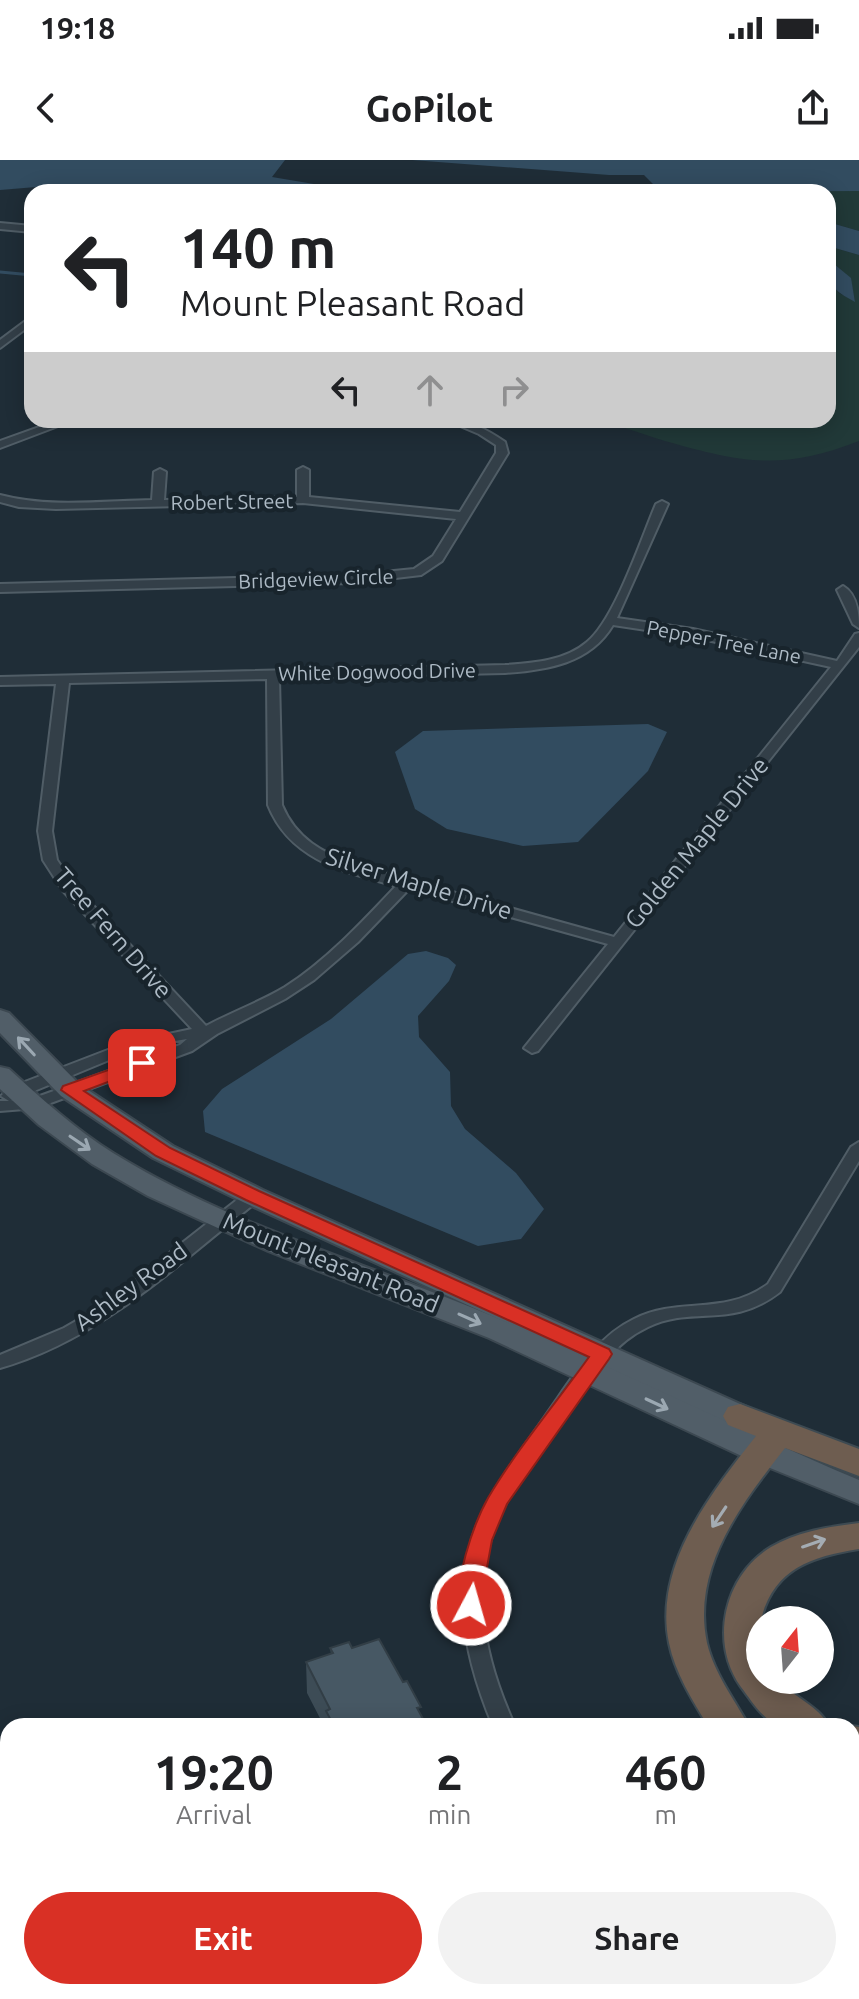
<!DOCTYPE html>
<html lang="en">
<head>
<meta charset="utf-8">
<style>
  body { margin:0; font-family:Ubuntu,sans-serif; background:#f2f2f2; color:#202124; height:100vh; display:flex; flex-direction:column; font-size:30px; white-space:nowrap }
  * { box-sizing:border-box; margin:0 }
  p { font-size:26px; color:#757577 }
  .icon { flex:none; width:44px; height:44px; fill:none; stroke:currentColor; stroke-width:2; stroke-linecap:round; stroke-linejoin:round }
  .map { position:relative; flex:1; overflow:hidden }
  .panel { position:absolute; left:0px; top:1558px; width:860px; height:282px; display:flex; flex-direction:column; background:#fff; border-radius:24px 24px 0 0; box-shadow:0 4px 20px #0003 }
  .panel>* { flex:none }
  .guide { position:absolute; left:24px; top:24px; width:812px; height:244px; border-radius:24px; box-shadow:0 4px 20px #0003; background:#fff; color:#202124; overflow:hidden }
  .needle { width:52px; rotate:17deg }
  .buttons { position:absolute; left:746px; top:1446px; display:grid; gap:16px }
  .buttons a { display:grid; place-items:center; width:88px; height:88px; border-radius:50%; background:#fff; box-shadow:0 4px 20px #0003; font-size:40px }
  .pin { position:absolute; display:grid; place-items:center; width:68px; height:68px; color:#fff; margin:-34px; border-radius:16px; box-shadow:0 4px 12px #0006 }
  .me { position:absolute; width:88px; margin:-44px; rotate:6deg; stroke-linejoin:round; filter:drop-shadow(0 0 6px #0008) }
  .turn { display:flex; align-items:center; gap:28px; height:168px; padding:0 24px; font-size:36px }
  .turn .icon { width:104px; height:104px; stroke-width:2.5 }
  .turn b { display:block; font-size:56px; line-height:68px }
  .lanes { display:flex; align-items:center; height:76px; padding:0 24px; background:#0003; justify-content:center; gap:40px; direction:ltr }
  .lanes .off { opacity:.35 }
  .eta { display:flex; justify-content:space-evenly; align-items:center; height:136px; text-align:center }
  .eta b { font-size:48px; font-weight:600; line-height:56px }
  .action { display:flex; gap:16px; margin-top:auto; padding:16px 24px }
  .action a { flex:1; height:92px; border-radius:48px; background:#d93025; color:#fff; font-size:32px; font-weight:600; line-height:92px; text-align:center }
  .action a+a { background:#f2f2f2; color:#202124 }
  .status { display:flex; justify-content:space-between; align-items:center; height:56px; padding:0 40px; background:#fff; direction:ltr }
  .status svg { height:22px; fill:currentColor }
  header { display:flex; justify-content:space-between; align-items:center; height:104px; padding:0 24px; background:#fff; font-size:36px; font-weight:600 }
  .map>svg:first-child { display:block }
</style>
</head>
<body>
<div class="status"><b>19:18</b><svg viewBox="0 0 49 12"><path d="M0 12V9h3v3zM5 12V6h3v6zM10 12V3h3v9zM15 12V0h3v12zM26 1h20v11H26zM47 4h2v5h-2z"/></svg></div>
<header><svg class="icon" aria-label="back" viewBox="0 0 24 24"><path d="M15 5l-7 7 7 7"/></svg>GoPilot<svg class="icon" aria-label="share" viewBox="0 0 24 24"><path d="M12 15V3M7 8l5-5 5 5M5 13v7h14v-7"/></svg></header>
<div class="map">
<svg width="859" height="1839" viewBox="0 0 859 1839">
  <rect width="100%" height="100%" fill="#1f2d37"/>
  <g fill="#213938">
    <path d="M797,30L859,31V71L828,62V32Z"/>
    <path d="M828,86L859,95V281C782,311 743,303 665,281C641,274 618,264 593,260H828V120L839,133L855,141L850,118L828,99Z"/>
  </g>
  <g fill="#324c60">
    <path d="M0,0H285L272,17L362,32H124L36,27L0,30Z"/>
    <path d="M412,0H859V31L651,32L656,27L644,15H609Z"/>
    <path d="M828,62L859,71V95L828,86Z"/>
    <path d="M828,99L851,118L855,142C833,130 828,126 828,99Z"/>
    <path d="M648,564L667,572L648,611L578,682L523,686L447,669L415,649L395,592L423,571Z"/>
    <path d="M426,791L448,798L456,805L449,821L418,856L419,877L450,912L451,946L465,969L516,1013L544,1049L521,1079L478,1086L205,972L203,951L222,929L331,859L408,794Z"/>
  </g>
  <g fill="none" stroke-linecap="round" stroke-linejoin="round">
    <path stroke="#324c60" stroke-width="3" d="M0,112L32,115"/>
    <defs>
      <g id="minor">
        <path d="M0,63L32,66V72L0,69Z"/>
        <path d="M32,156V164L0,188V180Z"/>
        <path d="M59,260H74L0,288V281Z"/>
        <path d="M446,260C469,260 486,269 505,282L508,293L442,401L421,415L353,423L0,432V424L353,415L414,409L433,396L456,359L303,343L56,349L19,347L0,342V335C49,348 102,341 152,340L154,312L160,309L166,312L164,340L297,337V310L303,307L309,310V337L460,352L496,293V285L479,274Z"/>
        <path d="M662,341L668,344L617,458L693,469L837,501L855,474L859,473V487L538,891L532,893L524,888L608,784L409,729L358,782L314,820L285,839L217,874L192,891L37,948L0,951V941H9L1,936L9,928L126,883L192,869L63,731L43,700L38,671L56,524L0,525V517L505,505C533,503 565,501 587,482C615,459 641,379 656,344ZM613,465L693,477L831,507L614,777L356,705C323,693 296,679 282,645L279,518L505,513C546,510 590,504 613,465ZM267,519L268,645C290,700 344,712 396,726C362,762 327,800 285,827C260,842 232,852 206,866L74,725L57,700L52,671L69,523ZM187,879L180,885L29,940L10,941L114,898L157,884Z"/>
        <path d="M843,426C857,434 859,453 859,468L853,464L837,430Z"/>
        <path d="M859,982V1001L780,1132C731,1170 693,1145 648,1167C609,1185 586,1226 563,1259C544,1287 521,1315 505,1345C467,1418 482,1494 515,1566H493C461,1490 447,1413 490,1338C507,1308 529,1280 548,1252C572,1218 596,1177 634,1159C680,1136 723,1157 768,1124L851,987Z"/>
        <path d="M253,1031L261,1036L259,1040C179,1103 100,1180 0,1208V1195L64,1168L102,1146L247,1032Z"/>
        <path d="M618,1832H642L643,1839H619Z"/>
      </g>
      <g id="primary">
        <path d="M0,850L9,853L79,924L173,986L263,1030L769,1257L773,1265L769,1273L758,1276L747,1273L243,1042L153,998L61,936L0,873Z"/>
        <path d="M0,907L9,909C42,939 75,969 113,993C225,1062 352,1099 473,1148C603,1202 729,1265 859,1320V1344L748,1299L489,1178L268,1091L148,1036L92,1004L39,965L0,929Z"/>
      </g>
      <g id="motorway">
        <path d="M740,1244L859,1289V1316L785,1288C742,1343 691,1408 707,1483C714,1513 734,1539 749,1566H708C693,1541 675,1513 669,1483C653,1406 711,1333 756,1276L728,1265L723,1256L728,1247Z"/>
        <path d="M859,1363V1389C808,1397 771,1411 760,1464C756,1481 760,1503 760,1520H779C794,1538 818,1545 829,1566C815,1566 793,1570 779,1566C763,1560 751,1540 741,1527C709,1483 724,1415 771,1387C799,1371 828,1367 859,1363Z"/>
        <path d="M852,1566L859,1567V1599L852,1598Z"/>
        <path d="M852,1786L859,1788V1839H840L837,1832H852Z"/>
      </g>
    </defs>
    <use href="#minor" stroke="#505d66" stroke-width="4"/>
    <use href="#primary" stroke="#3c4851" stroke-width="4"/>
    <use href="#motorway" stroke="#3d4a52" stroke-width="4"/>
    <use href="#minor" fill="#333f48" fill-rule="evenodd"/>
    <use href="#primary" fill="#515e68" fill-rule="evenodd"/>
    <use href="#motorway" fill="#6e5d50" fill-rule="evenodd"/>
  </g>
  <path fill="#3d4c56" d="M330,1488H352L421,1556L427,1566H324L307,1533L306,1502L331,1494Z"/>
  <path fill="#475864" stroke="#323e46" stroke-width="2" d="M379,1479L403,1522L407,1521L421,1547L417,1548L427,1566H334L326,1551L330,1549L306,1502L333,1493L330,1488L349,1482L352,1488Z"/>
  <defs><path id="oneway-shaft" d="M-6 0H5M1.5-3L5.5 0L1.5 3" fill="none" stroke-width="1.6" stroke-linecap="round" stroke-linejoin="round" transform="scale(2)"/></defs>
  <g stroke="#9ba8b2">
    <use href="#oneway-shaft" transform="translate(26 886) rotate(-133)"/>
    <use href="#oneway-shaft" transform="translate(80 983) rotate(34)"/>
    <use href="#oneway-shaft" transform="translate(470 1159) rotate(24)"/>
    <use href="#oneway-shaft" transform="translate(657 1244) rotate(25)"/>
  </g>
  <g stroke="#a4acb3">
    <use href="#oneway-shaft" transform="translate(719 1357) rotate(124)"/>
    <use href="#oneway-shaft" transform="translate(814 1383) rotate(-19)"/>
  </g>
  <path fill="#d93025" stroke="#8d1f18" stroke-width="2" d="M142,898L151,903L148,907L84,931L170,988L259,1031L609,1189L612,1194L609,1199L507,1344L492,1380L479,1451L471,1454L463,1451C450,1428 475,1361 488,1338C517,1289 556,1243 589,1197L246,1040L156,996L61,930L63,926Z"/>
  <g text-anchor="middle" stroke-width="8" stroke-linejoin="round" paint-order="stroke">
    <g font-size="20" fill="#adbac5" stroke="#18242c">
      <text transform="translate(232 342) rotate(-1)" y="7">Robert Street</text>
      <text transform="translate(316 419) rotate(-2)" y="7">Bridgeview Circle</text>
      <text transform="translate(724 482) rotate(11)" y="7">Pepper Tree Lane</text>
      <text transform="translate(377 512) rotate(-1)" y="7">White Dogwood Drive</text>
    </g>
    <g font-size="24" fill="#adbac5" stroke="#18242c">
      <text transform="translate(697 683) rotate(-51)" y="8">Golden Maple Drive</text>
      <text transform="translate(419 724) rotate(17)" y="8">Silver Maple Drive</text>
      <text transform="translate(113 773) rotate(49)" y="8">Tree Fern Drive</text>
      <text transform="translate(331 1103) rotate(22)" y="8">Mount Pleasant Road</text>
      <text transform="translate(131 1127) rotate(-36)" y="8">Ashley Road</text>
    </g>
  </g>
</svg>
<div class="buttons">
<a><svg class="needle" viewBox="-14 -14 28 28"><path d="M0-13l5 13h-10z" fill="#e53935"/><path d="M0 13l5-13h-10z" fill="#757577"/></svg></a>
</div>
<div class="pin" style="left:142px;top:903px;background:#d93025"><svg class="icon" aria-label="arrive" viewBox="0 0 24 24"><path d="M6 21V4h12l-3 4 3 4H6"/></svg></div>
<svg class="me" style="left:471px;top:1445px" viewBox="-20 -20 40 40"><circle r="17" fill="#d93025" stroke="#fff" stroke-width="3"/><path d="M0-11L8 9 0 5-8 9z" fill="#fff"/></svg>
<div class="guide">
<div class="turn"><svg class="icon" aria-label="left" viewBox="0 0 24 24"><path d="M17 20v-9H6M10 6l-5 5 5 5"/></svg><div><b>140 m</b>Mount Pleasant Road</div></div>
<div class="lanes"><svg class="icon" aria-label="left" viewBox="0 0 24 24"><path d="M17 20v-9H6M10 6l-5 5 5 5"/></svg><svg class="icon off" aria-label="ahead" viewBox="0 0 24 24"><path d="M12 20V5M6 11l6-6 6 6"/></svg><svg class="icon off" aria-label="right" viewBox="0 0 24 24"><path d="M7 20v-9h11M14 6l5 5-5 5"/></svg></div>
</div>
<section class="panel">
<div class="eta">
<div><b>19:20</b><p>Arrival</p></div>
<div><b>2</b><p>min</p></div>
<div><b>460</b><p>m</p></div>
</div>
<div class="action"><a>Exit</a><a>Share</a></div>
</section>
</div>
</body>
</html>
